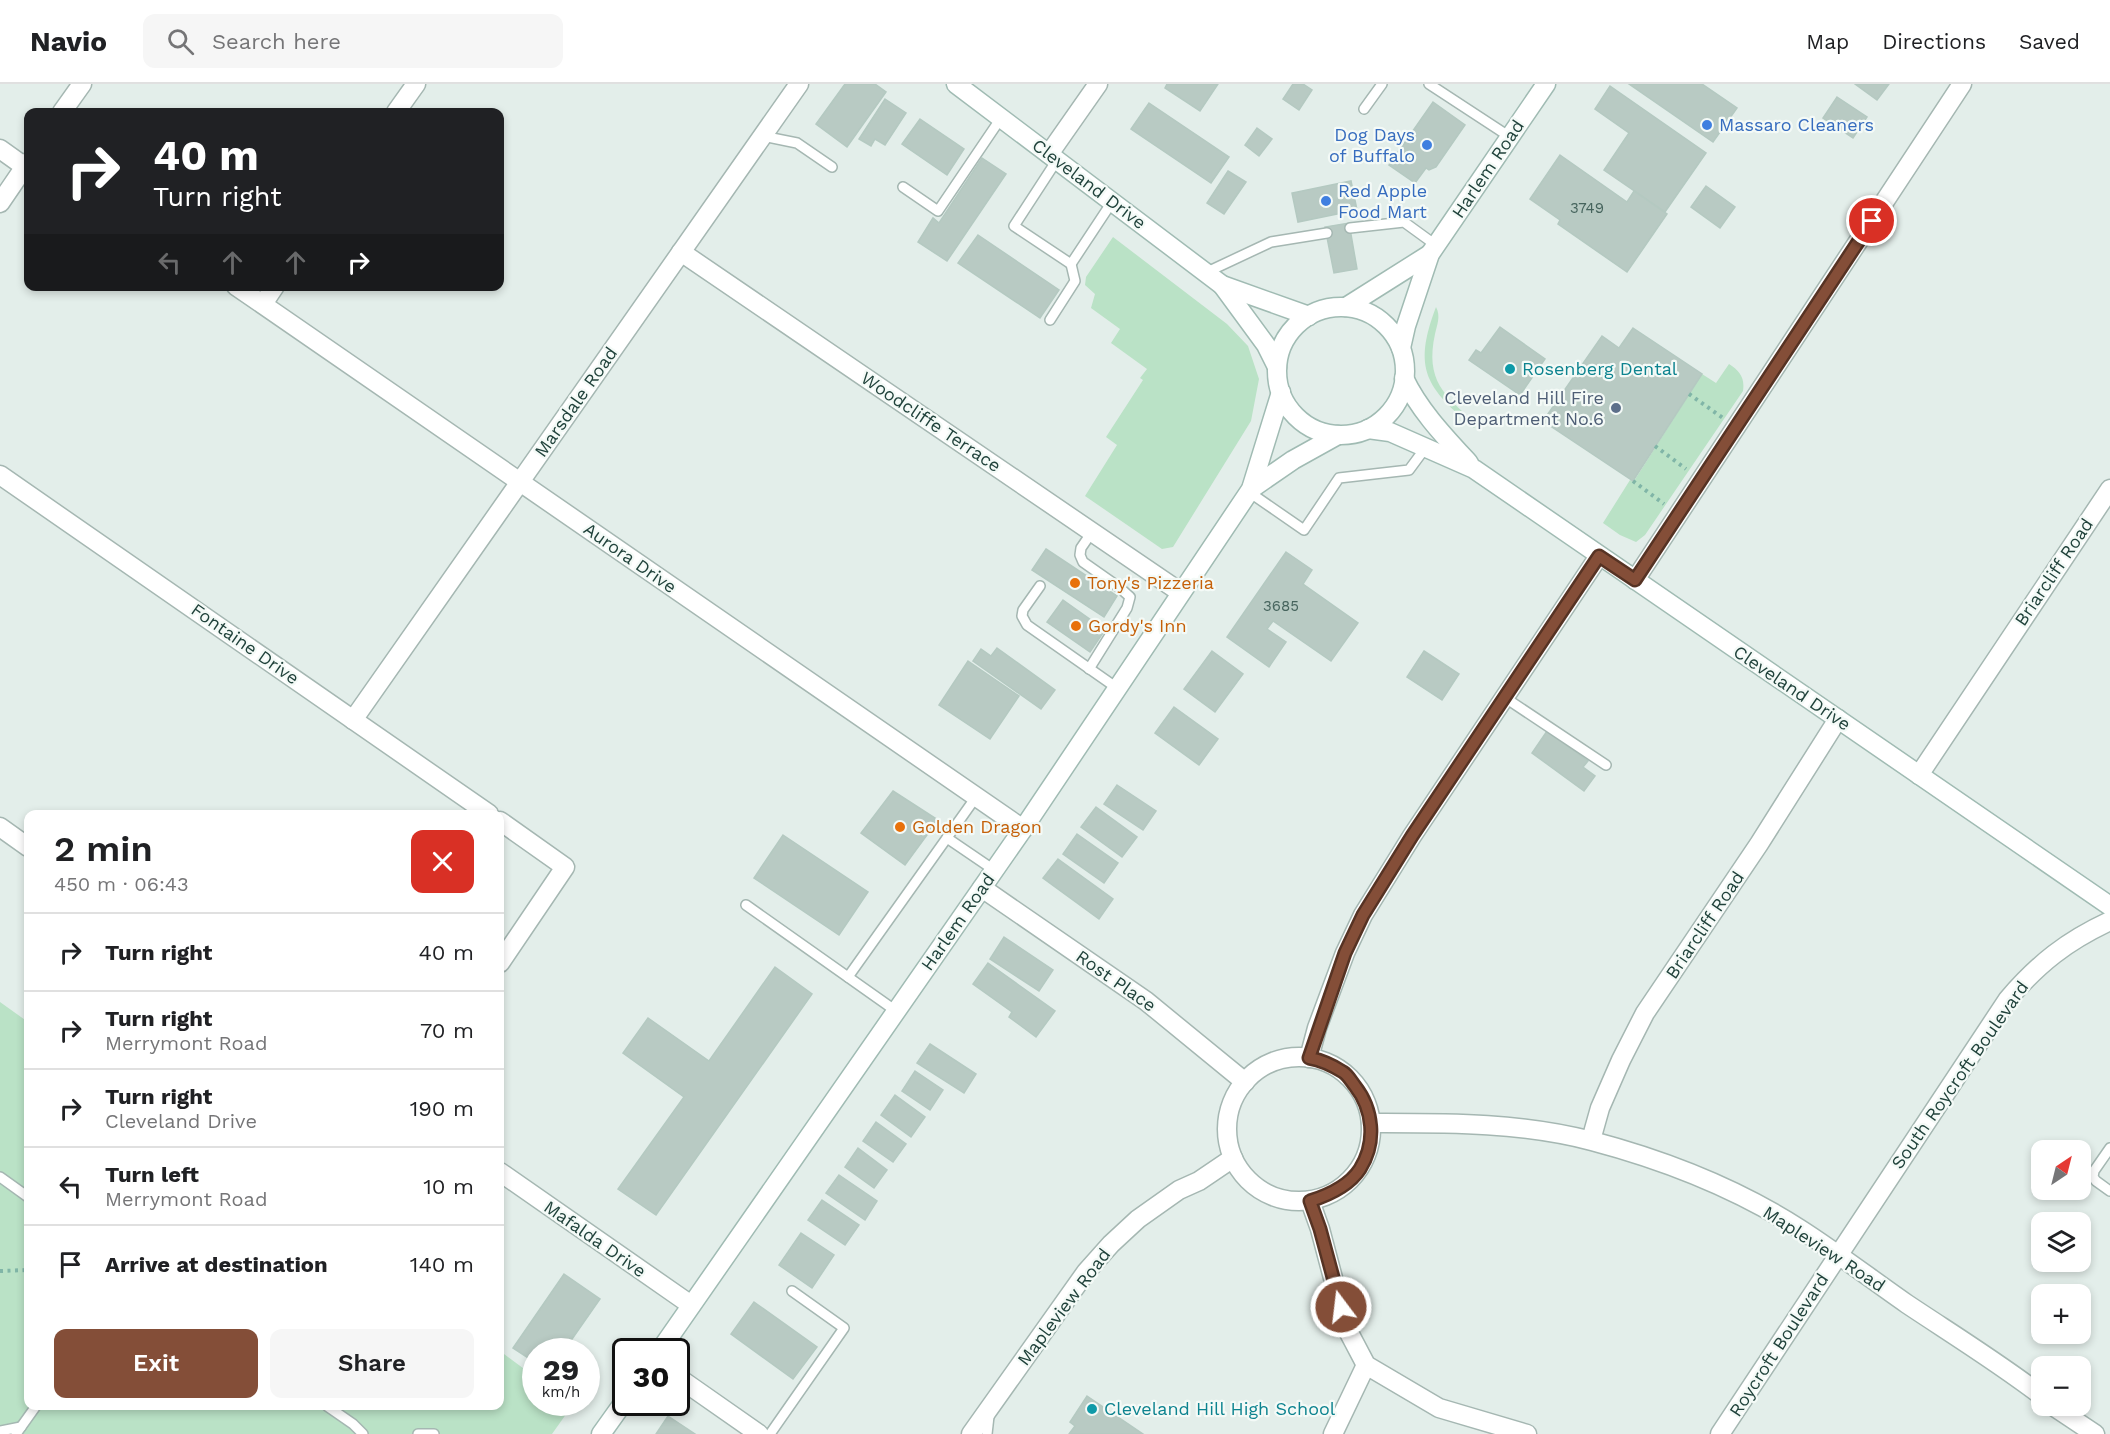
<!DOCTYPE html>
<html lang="en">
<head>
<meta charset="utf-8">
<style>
  body { margin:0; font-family:"Work Sans",sans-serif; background:#f6f6f6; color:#202124; height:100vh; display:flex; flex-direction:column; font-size:22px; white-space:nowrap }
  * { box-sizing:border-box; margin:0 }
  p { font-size:20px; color:#757577 }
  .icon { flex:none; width:33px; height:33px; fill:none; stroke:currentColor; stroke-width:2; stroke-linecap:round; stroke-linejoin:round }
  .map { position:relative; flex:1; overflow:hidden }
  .side { position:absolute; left:24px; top:726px; width:480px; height:600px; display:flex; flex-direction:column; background:#fff; border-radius:12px; box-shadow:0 3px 9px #0003 }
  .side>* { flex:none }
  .guide { position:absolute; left:24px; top:24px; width:480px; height:183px; border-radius:12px; box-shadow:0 3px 9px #0003; background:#202124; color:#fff; overflow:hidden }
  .needle { width:39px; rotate:35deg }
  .tools { position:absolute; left:2031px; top:1056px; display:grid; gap:12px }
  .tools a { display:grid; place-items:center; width:60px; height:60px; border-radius:12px; background:#fff; box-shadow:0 3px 9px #0003; font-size:30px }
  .speed { position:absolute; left:522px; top:1254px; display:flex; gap:12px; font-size:30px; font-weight:700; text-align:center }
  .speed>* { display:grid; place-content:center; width:78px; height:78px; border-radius:50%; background:#fff; box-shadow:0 3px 9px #0003; line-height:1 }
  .speed small { font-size:15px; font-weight:400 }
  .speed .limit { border:3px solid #111; border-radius:9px; background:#fff; color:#111 }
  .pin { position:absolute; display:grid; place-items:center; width:51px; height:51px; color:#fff; margin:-26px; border:3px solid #fff; border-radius:50%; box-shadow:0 2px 6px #0007 }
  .me { position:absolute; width:66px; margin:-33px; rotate:345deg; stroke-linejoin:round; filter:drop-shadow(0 0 4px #0008) }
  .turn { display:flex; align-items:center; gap:21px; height:126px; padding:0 30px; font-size:27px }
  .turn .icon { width:78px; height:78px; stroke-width:2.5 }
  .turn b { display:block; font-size:42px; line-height:51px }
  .lanes { display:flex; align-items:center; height:57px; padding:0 30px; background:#0003; justify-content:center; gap:30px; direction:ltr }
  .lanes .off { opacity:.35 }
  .round { display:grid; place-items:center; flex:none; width:63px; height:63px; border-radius:12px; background:#f6f6f6 }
  .overview { display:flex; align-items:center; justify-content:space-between; height:102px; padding:0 30px }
  h1 { font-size:36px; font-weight:600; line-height:45px }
  .action { display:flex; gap:12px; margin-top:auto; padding:12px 30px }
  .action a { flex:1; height:69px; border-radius:12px; background:#844e38; color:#fff; font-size:24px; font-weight:600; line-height:69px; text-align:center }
  .action a+a { background:#f6f6f6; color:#202124 }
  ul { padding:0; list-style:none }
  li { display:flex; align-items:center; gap:18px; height:78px; padding:0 30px; border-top:2px solid #e0e0e0 }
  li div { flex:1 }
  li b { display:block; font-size:22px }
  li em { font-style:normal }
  header { display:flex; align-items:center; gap:36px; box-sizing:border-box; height:84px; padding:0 30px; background:#fff; border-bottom:2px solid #e0e0e0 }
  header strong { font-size:28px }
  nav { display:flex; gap:33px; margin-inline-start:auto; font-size:21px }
  .search { width:420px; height:54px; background:#f6f6f6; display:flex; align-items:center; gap:15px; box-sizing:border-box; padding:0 21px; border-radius:12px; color:#757577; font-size:22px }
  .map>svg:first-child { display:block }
</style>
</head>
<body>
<header>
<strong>Navio</strong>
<div class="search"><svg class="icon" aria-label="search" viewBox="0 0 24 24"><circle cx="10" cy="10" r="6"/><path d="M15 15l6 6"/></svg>Search here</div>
<nav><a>Map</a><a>Directions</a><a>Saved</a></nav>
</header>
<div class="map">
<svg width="2110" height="1350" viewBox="0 0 2110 1350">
  <rect width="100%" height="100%" fill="#e3eeea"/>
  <g fill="#bae2c6">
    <path d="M1113,153L1227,240L1248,262L1259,295L1251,337L1173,463L1162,465L1085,412L1117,361L1106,353L1143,296L1140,294L1147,285L1111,259L1120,245L1091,224L1095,210L1085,201L1086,193Z"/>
    <path d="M1436,223C1441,232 1437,241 1435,250C1425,296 1444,312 1477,340L1474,344C1427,304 1412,286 1436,223Z"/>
    <path d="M1729,280C1740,287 1745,294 1743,307L1645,451L1636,458L1620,451L1603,439L1630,396L1634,397L1702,290L1716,299Z"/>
    <path d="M0,918L28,938V1322H500V1267L535,1293L536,1318L574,1319L552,1350H0Z"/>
  </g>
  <g fill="#b8cac3" stroke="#b4c9c1" stroke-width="1.5">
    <path d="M845,0H875L886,8L847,63L816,40Z"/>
    <path d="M1167,0H1218L1200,27L1165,4Z"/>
    <path d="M1293,0H1303L1312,6L1299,26L1283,15Z"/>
    <path d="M1629,0H1702L1737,24L1713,58Z"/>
    <path d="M1855,0H1889L1877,16Z"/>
    <path d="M1610,2L1706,69L1665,128L1604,86L1629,49L1595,25Z"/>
    <path d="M1837,13L1867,33L1853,54L1823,34Z"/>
    <path d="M885,15L906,29L885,61L875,55L871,62L859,55Z"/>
    <path d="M1433,18L1465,41L1436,83L1429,86L1426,84L1415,99L1389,81Z"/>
    <path d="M1149,19L1229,73L1211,99L1131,45Z"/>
    <path d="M920,35L964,65L947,91L902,60Z"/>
    <path d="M1257,44L1272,55L1259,72L1245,61Z"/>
    <path d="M1560,71L1627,118L1634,107L1667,130L1627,188L1558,140L1560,136L1530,115Z"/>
    <path d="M982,74L1006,90L947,177L918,158L933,134L939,139Z"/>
    <path d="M1228,87L1246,98L1224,130L1207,119Z"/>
    <path d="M1351,97L1357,126L1298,138L1292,109Z"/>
    <path d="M1706,102L1735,123L1720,144L1691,123Z"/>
    <path d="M1349,139L1357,185L1334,189L1325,143Z"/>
    <path d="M978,151L1059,206L1040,234L958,179Z"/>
    <path d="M1500,243L1545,275L1520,311L1469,276L1476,266L1481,269Z"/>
    <path d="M1633,244L1702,290L1633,397L1543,337L1602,252L1619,264Z"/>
    <path d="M1046,465L1117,512L1104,533L1032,486Z"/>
    <path d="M1286,468L1312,486L1303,500L1358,539L1331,577L1273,537L1267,545L1286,558L1269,583L1227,553Z"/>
    <path d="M1063,516L1105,546L1090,568L1047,538Z"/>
    <path d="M997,564L1055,606L1041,625L973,577L981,565L991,572Z"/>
    <path d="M1212,567L1243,590L1215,628L1184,605Z"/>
    <path d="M1424,567L1459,590L1442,616L1407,593Z"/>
    <path d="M968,577L1019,612L990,655L939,621Z"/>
    <path d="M1174,623L1218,655L1199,681L1155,649Z"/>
    <path d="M1547,647L1588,677L1583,683L1595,692L1584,707L1532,669Z"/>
    <path d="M1117,701L1156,727L1143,746L1104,720Z"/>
    <path d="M893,707L938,736L905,781L861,749Z"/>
    <path d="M1096,723L1137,753L1122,773L1081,743Z"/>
    <path d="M1077,750L1118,779L1104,799L1063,770Z"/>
    <path d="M783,751L868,808L839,851L754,794Z"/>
    <path d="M1058,775L1113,815L1099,835L1043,794Z"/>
    <path d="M1004,853L1053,886L1039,907L990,875Z"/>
    <path d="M988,879L1055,927L1036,953L1009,933L1012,928L973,900Z"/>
    <path d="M775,883L812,910L656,1131L618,1105L684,1013L623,969L648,934L709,977Z"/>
    <path d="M930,960L976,990L964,1009L917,979Z"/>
    <path d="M915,987L943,1006L930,1026L902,1007Z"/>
    <path d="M895,1011L925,1033L911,1053L881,1031Z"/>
    <path d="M876,1038L906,1060L893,1078L863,1057Z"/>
    <path d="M858,1064L887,1086L874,1104L845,1083Z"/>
    <path d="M839,1091L877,1117L865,1136L826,1109Z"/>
    <path d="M822,1116L859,1141L845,1161L808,1136Z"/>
    <path d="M801,1149L834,1171L812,1204L779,1181Z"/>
    <path d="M564,1190L600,1215L563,1268H536V1279L513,1264Z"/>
    <path d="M754,1218L817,1263L793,1295L731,1250Z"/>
    <path d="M1087,1312L1143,1350H1069L1075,1342L1070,1338Z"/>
    <path d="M668,1332L695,1350H656Z"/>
  </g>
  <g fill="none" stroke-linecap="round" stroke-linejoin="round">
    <defs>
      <g id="lane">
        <path d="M1429,0L1510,53"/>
        <path d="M1364,25L1382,0"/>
        <path d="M762,52L797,59L832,83"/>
        <path d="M1057,76L1014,142L1071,180L1112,118"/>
        <path d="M903,103L938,127L1001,34"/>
        <path d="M1350,144L1404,138L1437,162"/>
        <path d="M1205,189L1271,158L1327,149"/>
        <path d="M1050,236L1075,197L1071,180"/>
        <path d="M1249,408L1304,446L1339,394L1409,386L1426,363"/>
        <path d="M1040,502L1023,526L1022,532L1027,541L1117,604"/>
        <path d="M1089,585L1127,524L1130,513L1120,504L1083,478L1080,471L1081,464L1092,448"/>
        <path d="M1504,613L1606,681"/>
        <path d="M947,754L994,786"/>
        <path d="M746,821L896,927"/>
        <path d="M848,893L976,713"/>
        <path d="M2110,1064L2094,1087L2093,1093L2096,1097L2110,1107"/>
        <path d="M0,1093L28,1113"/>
        <path d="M327,1322L353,1340L363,1350"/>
        <path d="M0,1347L21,1343"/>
        <path d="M16,1350L36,1322"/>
        <path d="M418,1350H434"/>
        <path d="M770,1350L844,1244L792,1207"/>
        <path d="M987,1350L989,1332"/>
      </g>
      <g id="street">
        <path d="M62,28L82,0"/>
        <path d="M396,28L416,0"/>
        <path d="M0,65L28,85"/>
        <path d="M1049,70L1098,0"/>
        <path d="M0,119L28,78"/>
        <path d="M681,168L1180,508"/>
        <path d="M236,202L1023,745"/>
        <path d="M263,220L275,202"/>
        <path d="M0,391L489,730"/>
        <path d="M1635,496L1962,0"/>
        <path d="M353,636L799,0"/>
        <path d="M1919,691L2110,405"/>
        <path d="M500,737L565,783L500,879"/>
        <path d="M0,743L28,763"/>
        <path d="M982,804L1146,917L1245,998"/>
        <circle cx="1299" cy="1045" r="72"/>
        <path d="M1309,974L1317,944L1345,869L1363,831L1412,752L1599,472"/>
        <path d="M1371,1039C1445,1039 1520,1038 1592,1057C1664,1076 1736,1104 1800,1145C1836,1168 1871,1195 1907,1220C1952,1250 1999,1279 2042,1312"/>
        <path d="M1591,1056L1600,1024L1621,976L1645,929L1759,760L1838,635"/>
        <path d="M500,1088L691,1221"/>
        <path d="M1310,1117L1320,1145L1346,1243L1366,1281L1439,1324L1527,1350"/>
        <path d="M676,1292L759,1350"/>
        <path d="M2053,1322L2095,1350"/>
        <path d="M971,1350L1086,1188L1111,1160L1138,1135L1179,1106L1199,1097L1233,1074"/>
        <path d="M1333,1350L1366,1281"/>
        <path d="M1720,1350L2008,915C2039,879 2067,857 2110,837"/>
      </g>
      <g id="secondary">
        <path d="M956,0L1222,201L1309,232"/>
        <path d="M1222,201L1266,261L1277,283"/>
        <path d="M1346,223L1430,170"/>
        <circle cx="1341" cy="287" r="64"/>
        <path d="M1401,264L1406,242L1430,170L1546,0"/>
        <path d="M1404,294C1419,326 1445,353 1469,379"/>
        <path d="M1368,345L1390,348L1474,385L2110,822"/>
        <path d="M1251,405L1293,376L1338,351"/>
        <path d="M659,1268L1023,745L1251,405L1281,308"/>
        <path d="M601,1350L626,1315"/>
      </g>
    </defs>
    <use href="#lane" stroke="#a5b7b2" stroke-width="12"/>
    <use href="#street" stroke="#a5b7b2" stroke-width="21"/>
    <use href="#secondary" stroke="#a0bbb3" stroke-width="21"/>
    <g stroke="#80b5a7" stroke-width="4" stroke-dasharray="3 4.5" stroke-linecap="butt">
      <path d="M1689,310L1723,334"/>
      <path d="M1655,362L1686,385"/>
      <path d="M1633,397L1664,420"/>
      <path d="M0,1187L28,1186"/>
    </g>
    <use href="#lane" stroke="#fff" stroke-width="9"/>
    <use href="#street" stroke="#fff" stroke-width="18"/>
    <use href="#secondary" stroke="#fff" stroke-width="18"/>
  </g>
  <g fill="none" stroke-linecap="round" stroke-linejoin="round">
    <defs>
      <path id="route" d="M1341,1223L1320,1145L1310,1117C1329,1111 1349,1102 1360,1085C1377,1058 1373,1025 1355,1002C1351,997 1348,991 1343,988C1332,981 1321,976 1309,974L1345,869L1363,831L1412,752L1599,472L1635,496L1872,137"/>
    </defs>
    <use href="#route" stroke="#563324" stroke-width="15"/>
    <use href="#route" stroke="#844e38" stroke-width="10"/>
  </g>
  <g fill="#3f7fe0" stroke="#f4faf7" stroke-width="2">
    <circle cx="1707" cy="41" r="6"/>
    <circle cx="1427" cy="61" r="6"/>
    <circle cx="1326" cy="117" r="6"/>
  </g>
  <g fill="#0f9aa8" stroke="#f4faf7" stroke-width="2">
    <circle cx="1510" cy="285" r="6"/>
    <circle cx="1092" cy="1325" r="6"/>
  </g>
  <circle fill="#5c6f8a" stroke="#f4faf7" stroke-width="2" cx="1616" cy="324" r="6"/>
  <g fill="#e8710a" stroke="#f4faf7" stroke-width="2">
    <circle cx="1075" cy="499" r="6"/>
    <circle cx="1076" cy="542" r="6"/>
    <circle cx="900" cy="743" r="6"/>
  </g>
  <g text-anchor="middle" stroke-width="4.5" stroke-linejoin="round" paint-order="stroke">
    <g font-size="15" fill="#46645d">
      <text x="1587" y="129">3749</text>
      <text x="1281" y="527">3685</text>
    </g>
    <g font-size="18" fill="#366cbe" stroke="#f4faf7" text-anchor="start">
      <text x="1719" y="47">Massaro Cleaners</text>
      <text x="1415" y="57" text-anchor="end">Dog Days<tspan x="1415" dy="21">of Buffalo</tspan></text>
      <text x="1338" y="113">Red Apple<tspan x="1338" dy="21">Food Mart</tspan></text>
    </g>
    <g font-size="18" fill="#20423b" stroke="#f4faf7">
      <text transform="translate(1488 85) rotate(-56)" y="6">Harlem Road</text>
      <text transform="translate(1089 100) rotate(37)" y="6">Cleveland Drive</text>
      <text transform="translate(576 318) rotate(-55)" y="6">Marsdale Road</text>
      <text transform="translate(931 338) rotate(34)" y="6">Woodcliffe Terrace</text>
      <text transform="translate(630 474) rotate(35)" y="6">Aurora Drive</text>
      <text transform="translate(2054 488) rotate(-56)" y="6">Briarcliff Road</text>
      <text transform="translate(245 560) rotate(35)" y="6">Fontaine Drive</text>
      <text transform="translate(1792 604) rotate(34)" y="6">Cleveland Drive</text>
      <text transform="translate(958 838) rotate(-55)" y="6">Harlem Road</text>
      <text transform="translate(1705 841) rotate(-56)" y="6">Briarcliff Road</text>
      <text transform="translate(1116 897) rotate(35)" y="6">Rost Place</text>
      <text transform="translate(1960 991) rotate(-55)" y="6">South Roycroft Boulevard</text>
      <text transform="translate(595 1155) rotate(35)" y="6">Mafalda Drive</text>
      <text transform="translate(1824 1165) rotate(33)" y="6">Mapleview Road</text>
      <text transform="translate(1064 1223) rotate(-53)" y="6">Mapleview Road</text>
      <text transform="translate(1779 1261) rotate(-57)" y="6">Roycroft Boulevard</text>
    </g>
    <g font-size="18" fill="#0d838f" stroke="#f4faf7" text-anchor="start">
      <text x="1522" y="291">Rosenberg Dental</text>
      <text x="1104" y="1331">Cleveland Hill High School</text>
    </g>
    <g font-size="18" fill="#4e5e75" stroke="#f4faf7" text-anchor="end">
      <text x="1604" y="320">Cleveland Hill Fire<tspan x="1604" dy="21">Department No.6</tspan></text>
    </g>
    <g font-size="18" fill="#c56008" stroke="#f4faf7" text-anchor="start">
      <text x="1087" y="505">Tony's Pizzeria</text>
      <text x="1088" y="548">Gordy's Inn</text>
      <text x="912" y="749">Golden Dragon</text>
    </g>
  </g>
</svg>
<div class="tools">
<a><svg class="needle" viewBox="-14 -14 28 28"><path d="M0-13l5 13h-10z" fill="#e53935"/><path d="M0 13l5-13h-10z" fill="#757577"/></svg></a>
<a><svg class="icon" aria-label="layers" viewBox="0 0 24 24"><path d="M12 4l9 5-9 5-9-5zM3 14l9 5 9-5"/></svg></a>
<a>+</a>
<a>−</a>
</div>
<div class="speed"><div>29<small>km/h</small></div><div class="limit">30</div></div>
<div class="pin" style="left:1872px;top:137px;background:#d93025"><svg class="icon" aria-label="arrive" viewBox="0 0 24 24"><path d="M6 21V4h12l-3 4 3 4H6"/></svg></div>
<svg class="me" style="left:1341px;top:1223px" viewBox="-20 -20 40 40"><circle r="17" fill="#844e38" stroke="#fff" stroke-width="3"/><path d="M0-11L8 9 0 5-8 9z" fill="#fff"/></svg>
<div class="guide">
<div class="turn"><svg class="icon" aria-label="right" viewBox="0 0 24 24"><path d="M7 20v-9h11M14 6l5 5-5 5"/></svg><div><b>40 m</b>Turn right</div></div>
<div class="lanes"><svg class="icon off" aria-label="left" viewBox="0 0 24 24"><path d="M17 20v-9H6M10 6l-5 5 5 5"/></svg><svg class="icon off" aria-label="ahead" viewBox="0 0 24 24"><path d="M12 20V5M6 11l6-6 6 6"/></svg><svg class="icon off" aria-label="ahead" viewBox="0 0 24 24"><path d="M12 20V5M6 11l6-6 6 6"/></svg><svg class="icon" aria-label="right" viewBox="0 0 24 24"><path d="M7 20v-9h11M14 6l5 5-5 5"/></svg></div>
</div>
<section class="side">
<div class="overview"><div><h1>2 min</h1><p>450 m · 06:43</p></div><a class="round" style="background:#d93025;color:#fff"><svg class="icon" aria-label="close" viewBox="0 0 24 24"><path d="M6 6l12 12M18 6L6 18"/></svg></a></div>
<ul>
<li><svg class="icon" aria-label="right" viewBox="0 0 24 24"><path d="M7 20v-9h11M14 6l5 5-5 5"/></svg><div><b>Turn right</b></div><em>40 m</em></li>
<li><svg class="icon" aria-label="right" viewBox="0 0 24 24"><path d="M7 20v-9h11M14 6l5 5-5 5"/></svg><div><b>Turn right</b><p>Merrymont Road</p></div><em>70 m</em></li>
<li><svg class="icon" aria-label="right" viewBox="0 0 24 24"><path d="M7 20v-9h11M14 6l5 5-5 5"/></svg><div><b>Turn right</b><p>Cleveland Drive</p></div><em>190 m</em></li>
<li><svg class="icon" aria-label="left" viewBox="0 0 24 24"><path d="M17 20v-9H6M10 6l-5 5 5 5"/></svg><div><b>Turn left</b><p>Merrymont Road</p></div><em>10 m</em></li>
<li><svg class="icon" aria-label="arrive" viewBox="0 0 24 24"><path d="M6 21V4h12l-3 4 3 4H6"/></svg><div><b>Arrive at destination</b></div><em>140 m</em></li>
</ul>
<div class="action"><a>Exit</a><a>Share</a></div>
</section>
</div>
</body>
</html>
